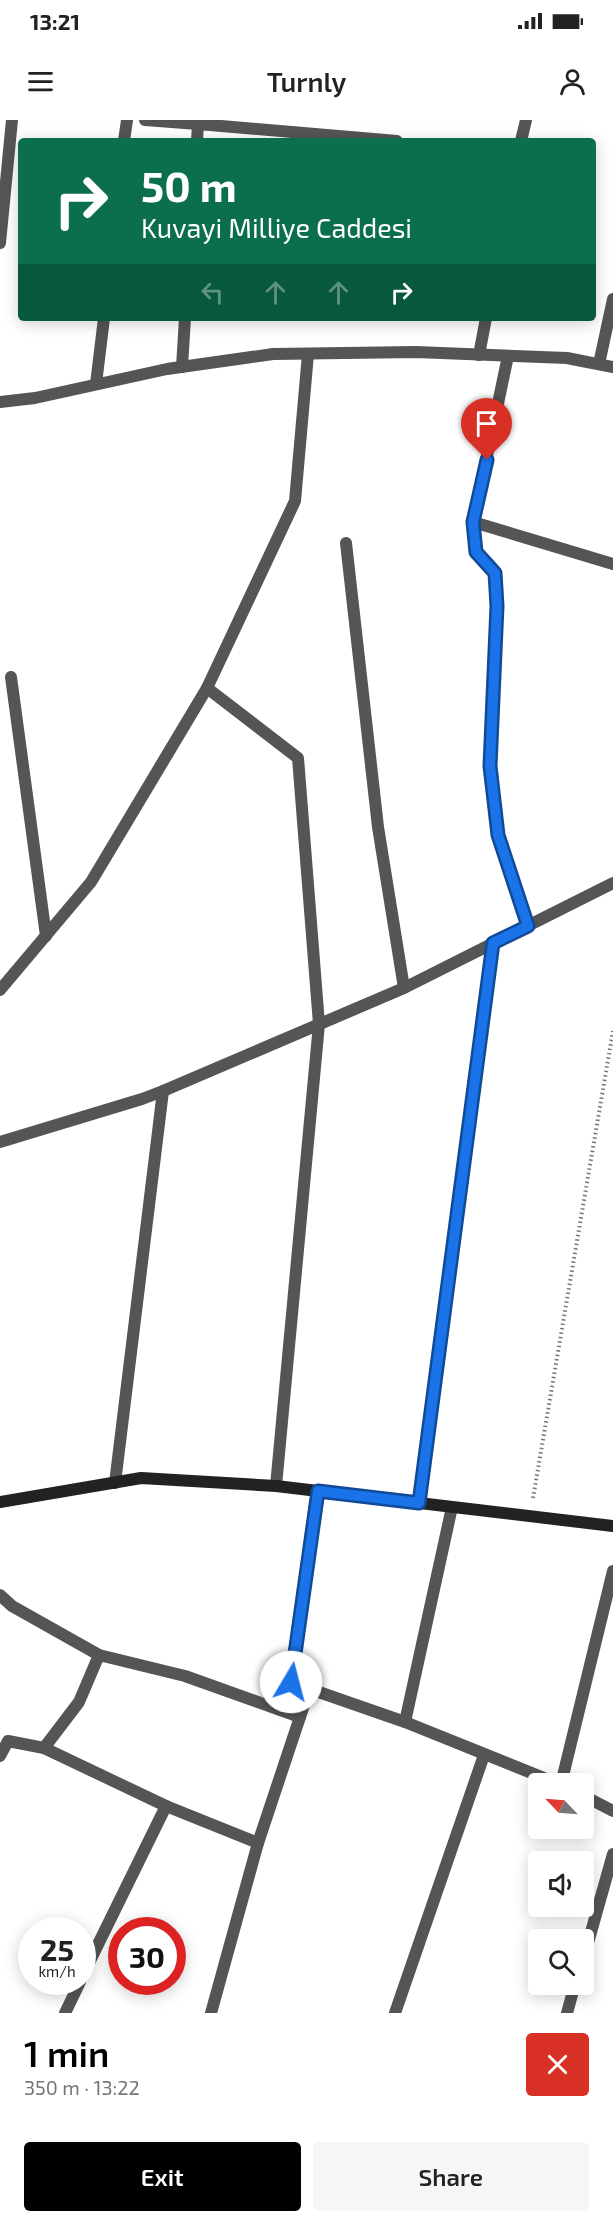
<!DOCTYPE html>
<html lang="en">
<head>
<meta charset="utf-8">
<style>
  body { margin:0; font-family:"Exo 2",sans-serif; background:#f6f6f6; color:#222; height:100vh; display:flex; flex-direction:column; font-size:22px; white-space:nowrap }
  * { box-sizing:border-box; margin:0 }
  p { font-size:20px; color:#767676 }
  .icon { flex:none; width:33px; height:33px; fill:none; stroke:currentColor; stroke-width:2; stroke-linecap:round; stroke-linejoin:round }
  .map { position:relative; height:1893px; overflow:hidden }
  .panel { display:flex; flex-direction:column; background:#fff; flex:1 }
  .panel>* { flex:none }
  .top-card { position:absolute; left:18px; top:18px; width:578px; height:183px; border-radius:6px; box-shadow:0 3px 15px #0003; background:#0b6e4f; color:#fff; overflow:hidden }
  .needle { width:39px; rotate:295deg }
  .controls { position:absolute; left:528px; top:1653px; display:grid; gap:12px }
  .controls a { display:grid; place-items:center; width:66px; height:66px; border-radius:6px; background:#fff; box-shadow:0 3px 15px #0003; font-size:30px }
  .speed { position:absolute; left:18px; top:1797px; display:flex; gap:12px; font-size:30px; font-weight:700; text-align:center }
  .speed>* { display:grid; place-content:center; width:78px; height:78px; border-radius:50%; background:#fff; box-shadow:0 3px 15px #0003; line-height:1 }
  .speed small { font-size:15px; font-weight:400 }
  .speed .limit { border:9px solid #d22; background:#fff; color:#111 }
  .pin { position:absolute; display:grid; place-items:center; width:51px; height:51px; color:#fff; margin:-62px -26px; border-radius:50% 50% 50% 0; rotate:-45deg; box-shadow:0 0 6px #0007 }
  .pin .icon { rotate:45deg }
  .me { position:absolute; width:66px; margin:-33px; rotate:8deg; stroke-linejoin:round; filter:drop-shadow(0 0 4px #0008) }
  .turn { display:flex; align-items:center; gap:21px; height:126px; padding:0 24px; font-size:27px }
  .turn .icon { width:78px; height:78px; stroke-width:2.5 }
  .turn b { display:block; font-size:42px; line-height:51px }
  .lanes { display:flex; align-items:center; height:57px; padding:0 24px; background:#0003; justify-content:center; gap:30px; direction:ltr }
  .lanes .off { opacity:.35 }
  .round { display:grid; place-items:center; flex:none; width:63px; height:63px; border-radius:6px; background:#f6f6f6 }
  .head { display:flex; align-items:center; justify-content:space-between; height:102px; padding:0 24px }
  h1 { font-size:36px; font-weight:600; line-height:45px; color:#000 }
  .cta { display:flex; gap:12px; margin-top:auto; padding:12px 24px }
  .cta a { flex:1; height:69px; border-radius:6px; background:#000; color:#fff; font-size:24px; font-weight:600; line-height:69px; text-align:center }
  .cta a+a { background:#f6f6f6; color:#222 }
  .status { display:flex; justify-content:space-between; align-items:center; height:42px; padding:0 30px; background:#fff; direction:ltr }
  .status svg { height:16px; fill:currentColor }
  header { display:flex; justify-content:space-between; align-items:center; height:78px; padding:0 24px; background:#fff; font-size:27px; font-weight:600 }
  .map>svg:first-child { display:block }
</style>
</head>
<body>
<div class="status"><b>13:21</b><svg viewBox="0 0 49 12"><path d="M0 12V9h3v3zM5 12V6h3v6zM10 12V3h3v9zM15 12V0h3v12zM26 1h20v11H26zM47 4h2v5h-2z"/></svg></div>
<header><svg class="icon" aria-label="menu" viewBox="0 0 24 24"><path d="M4 6h16M4 12h16M4 18h16"/></svg>Turnly<svg class="icon" aria-label="person" viewBox="0 0 24 24"><circle cx="12" cy="8" r="4"/><path d="M4 21q1-7 8-7t8 7"/></svg></header>
<div class="map">
<svg width="613" height="1893" viewBox="0 0 613 1893">
  <rect width="100%" height="100%" fill="#fff"/>
  <g fill="none" stroke-linecap="round" stroke-linejoin="round">
    <path stroke="#777" stroke-width="4" stroke-dasharray="1.5 3" stroke-linecap="butt" d="M533,1378L613,911"/>
    <g stroke="#555" stroke-width="12">
      <path d="M145,0L198,4L197,21"/>
      <path d="M198,4L397,21"/>
      <path d="M124,21L127,0"/>
      <path d="M521,21L526,0"/>
      <path d="M0,123L12,0"/>
      <path d="M479,235L486,198"/>
      <path d="M508,236L473,402L475,432L495,453L497,486L490,646L498,715L528,806"/>
      <path d="M599,244L613,179"/>
      <path d="M182,247L185,198"/>
      <path d="M96,264L104,198"/>
      <path d="M0,282L35,278L167,249L273,234L416,232L567,238L613,247"/>
      <path d="M473,402L613,444"/>
      <path d="M346,423L378,707L404,868"/>
      <path d="M11,557L46,816"/>
      <path d="M207,568L298,638L319,904L276,1366"/>
      <path d="M0,870L91,762L207,568L295,381L308,234"/>
      <path d="M0,1022L142,979L163,971L404,868L613,763"/>
      <path d="M115,1363L163,971"/>
      <path d="M317,1371L290,1562L405,1602L559,1664"/>
      <path d="M419,1383L493,823"/>
      <path d="M0,1475L12,1486L99,1535L185,1556L300,1597"/>
      <path d="M405,1602L452,1387"/>
      <path d="M44,1628L79,1582L99,1535"/>
      <path d="M0,1636L8,1621L44,1628L166,1686L258,1723"/>
      <path d="M561,1664L613,1451"/>
      <path d="M584,1676L613,1691"/>
      <path d="M584,1837L613,1734"/>
      <path d="M82,1857L166,1686"/>
      <path d="M65,1893L80,1862"/>
      <path d="M211,1893L258,1723L310,1567"/>
      <path d="M395,1893L484,1635"/>
      <path d="M567,1893L575,1864"/>
    </g>
    <path stroke="#222" stroke-width="12" d="M0,1382L141,1358L276,1366L613,1406"/>
  </g>
  <g fill="none" stroke-linecap="round" stroke-linejoin="round">
    <defs>
      <path id="route" d="M291,1562L318,1371L419,1383L493,823L528,806L498,715L490,646L497,486L495,453L476,432L473,402L487,340"/>
    </defs>
    <use href="#route" stroke="#114b97" stroke-width="15"/>
    <use href="#route" stroke="#1a73e8" stroke-width="10"/>
  </g>
</svg>
<div class="controls">
<a><svg class="needle" viewBox="-14 -14 28 28"><path d="M0-13l5 13h-10z" fill="#e53935"/><path d="M0 13l5-13h-10z" fill="#767676"/></svg></a>
<a><svg class="icon" aria-label="sound" viewBox="0 0 24 24"><path d="M4 9h4l5-4v14l-5-4H4zM17 9q2 3 0 6"/></svg></a>
<a><svg class="icon" aria-label="search" viewBox="0 0 24 24"><circle cx="10" cy="10" r="6"/><path d="M15 15l6 6"/></svg></a>
</div>
<div class="speed"><div>25<small>km/h</small></div><div class="limit">30</div></div>
<div class="pin" style="left:487px;top:340px;background:#d93025"><svg class="icon" aria-label="arrive" viewBox="0 0 24 24"><path d="M6 21V4h12l-3 4 3 4H6"/></svg></div>
<svg class="me" style="left:291px;top:1562px" viewBox="-20 -20 40 40"><circle r="19" fill="#fff"/><path d="M0-13L10 11 0 6-10 11z" fill="#1a73e8"/></svg>
<div class="top-card">
<div class="turn"><svg class="icon" aria-label="right" viewBox="0 0 24 24"><path d="M7 20v-9h11M14 6l5 5-5 5"/></svg><div><b>50 m</b>Kuvayi Milliye Caddesi</div></div>
<div class="lanes"><svg class="icon off" aria-label="left" viewBox="0 0 24 24"><path d="M17 20v-9H6M10 6l-5 5 5 5"/></svg><svg class="icon off" aria-label="ahead" viewBox="0 0 24 24"><path d="M12 20V5M6 11l6-6 6 6"/></svg><svg class="icon off" aria-label="ahead" viewBox="0 0 24 24"><path d="M12 20V5M6 11l6-6 6 6"/></svg><svg class="icon" aria-label="right" viewBox="0 0 24 24"><path d="M7 20v-9h11M14 6l5 5-5 5"/></svg></div>
</div>
</div>
<section class="panel">
<div class="head"><div><h1>1 min</h1><p>350 m · 13:22</p></div><a class="round" style="background:#d93025;color:#fff"><svg class="icon" aria-label="close" viewBox="0 0 24 24"><path d="M6 6l12 12M18 6L6 18"/></svg></a></div>
<div class="cta"><a>Exit</a><a>Share</a></div>
</section>
</body>
</html>
